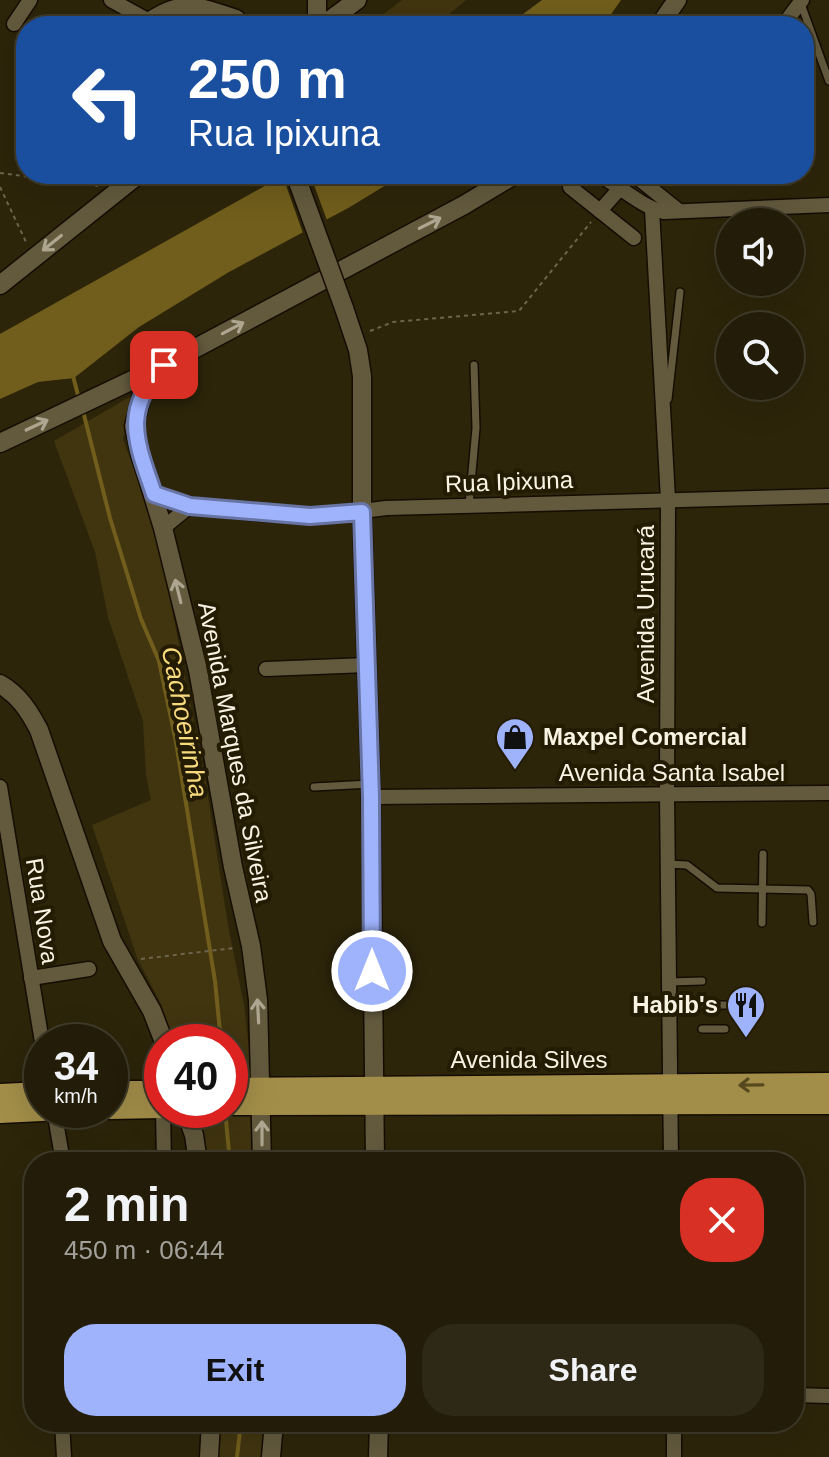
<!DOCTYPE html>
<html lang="en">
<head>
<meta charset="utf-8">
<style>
  body { margin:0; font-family:Helvetica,sans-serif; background:#2e2916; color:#f1f3f6; height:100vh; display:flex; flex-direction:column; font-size:30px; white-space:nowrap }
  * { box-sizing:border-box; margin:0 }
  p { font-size:26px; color:#a2a19c }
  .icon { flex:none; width:44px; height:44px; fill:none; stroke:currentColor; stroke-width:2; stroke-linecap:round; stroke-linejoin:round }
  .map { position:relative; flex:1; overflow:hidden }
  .drawer { position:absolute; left:24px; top:1152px; width:780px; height:280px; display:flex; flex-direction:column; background:#221c08; border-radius:32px; box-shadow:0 8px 32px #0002,0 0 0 2px #3f3a29 }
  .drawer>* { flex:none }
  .guide { position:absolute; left:16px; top:16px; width:798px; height:168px; border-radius:32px; box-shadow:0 8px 32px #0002,0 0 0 2px #3f3a29; background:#1a4fa0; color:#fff; overflow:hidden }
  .tools { position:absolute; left:716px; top:208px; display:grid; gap:16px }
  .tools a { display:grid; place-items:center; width:88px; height:88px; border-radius:50%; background:#221c08; box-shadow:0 8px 32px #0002,0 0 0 2px #3f3a29; font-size:40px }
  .speed { position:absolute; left:24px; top:1024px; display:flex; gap:16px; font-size:40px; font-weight:700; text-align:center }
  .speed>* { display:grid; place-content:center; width:104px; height:104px; border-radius:50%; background:#221c08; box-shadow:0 8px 32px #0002,0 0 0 2px #3f3a29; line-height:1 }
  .speed small { font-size:20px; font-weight:400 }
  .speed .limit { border:12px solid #d22; background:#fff; color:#111 }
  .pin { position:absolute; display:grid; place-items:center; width:68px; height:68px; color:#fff; margin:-34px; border-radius:16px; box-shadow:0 4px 12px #0006 }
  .me { position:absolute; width:88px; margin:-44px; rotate:0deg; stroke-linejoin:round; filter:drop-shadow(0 0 6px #0008) }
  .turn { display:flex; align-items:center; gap:28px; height:168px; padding:0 40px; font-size:36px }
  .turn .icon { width:104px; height:104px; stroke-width:2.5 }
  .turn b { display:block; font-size:56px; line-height:68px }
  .round { display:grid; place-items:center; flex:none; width:84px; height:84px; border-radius:32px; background:#2e2916 }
  .head { display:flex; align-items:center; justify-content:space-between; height:136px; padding:0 40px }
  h1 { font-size:48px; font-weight:700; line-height:60px }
  .action { display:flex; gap:16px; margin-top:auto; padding:16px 40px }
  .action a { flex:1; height:92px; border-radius:32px; background:#9fb3fd; color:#111; font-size:32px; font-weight:700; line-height:92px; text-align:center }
  .action a+a { background:#2e2916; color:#f1f3f6 }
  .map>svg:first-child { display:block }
</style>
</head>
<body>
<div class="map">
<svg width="829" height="1457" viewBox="0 0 829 1457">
  <rect width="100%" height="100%" fill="#2d250a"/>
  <g fill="#413510">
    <path d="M402,0H466L435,26H368Z"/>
    <path d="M133,395L123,439L158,537L206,784L228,925L244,1005L251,1065L254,1162H204L194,1110H230V1042H173L161,1004L138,960L92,825L151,800L146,775L143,721L108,617L95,552L54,441Z"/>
    <path d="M217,1422H267L266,1457H215Z"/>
  </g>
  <g fill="#715e1c">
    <path d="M542,0H621L603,26H507Z"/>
    <path d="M286,174H404L350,207L229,272L139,327L74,378L38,382L0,399V334Z"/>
  </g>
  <path fill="#2d250a" d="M282,174H310L328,223L304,236Z"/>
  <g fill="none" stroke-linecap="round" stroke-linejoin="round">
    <g stroke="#715e1c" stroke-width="4">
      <path d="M73,376L79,399"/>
      <path d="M83,411L110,518L141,619L159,661L176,742L215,981L221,1042"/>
      <path d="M225,1110L230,1162"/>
      <path d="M237,1457L241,1422"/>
    </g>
    <defs>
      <g id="service">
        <path d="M801,4L829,81"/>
        <path d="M668,399L680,292"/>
        <path d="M469,505L476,428L474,365"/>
        <path d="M314,787L370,784"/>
        <path d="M667,864L687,865L717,888L808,890L811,894L813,922"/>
        <path d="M762,923L763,854"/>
        <path d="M668,982L702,981"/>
        <path d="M669,1006L725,1005"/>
        <path d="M702,1029H725"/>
      </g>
      <g id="minor">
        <path d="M111,0L149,21"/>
        <path d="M14,24L30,0"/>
        <path d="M784,24L802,0"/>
        <path d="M598,174C618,185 643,208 664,212L829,205"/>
        <path d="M633,174L679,211"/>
        <path d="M570,187L634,238"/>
        <path d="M652,210L668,499L667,795L671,1162"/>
        <path d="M600,211L621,187"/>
        <path d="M154,494C226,518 311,519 386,508L829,496"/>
        <path d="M163,528L190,506"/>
        <path d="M266,669L367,665"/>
        <path d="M0,787L42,1042"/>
        <path d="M371,797L829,793"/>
        <path d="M31,978L89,969"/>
        <path d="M54,1110L63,1162"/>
        <path d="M163,1110L164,1162"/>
        <path d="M794,1395L829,1396"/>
        <path d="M62,1422L64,1457"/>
        <path d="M674,1457V1422"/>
      </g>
      <g id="tertiary">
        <path d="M143,26C180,0 193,4 236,19"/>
        <path d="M317,26V0"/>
        <path d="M322,26L357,0"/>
        <path d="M659,26L677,0"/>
        <path d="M0,285L139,174"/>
        <path d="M344,308L358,350L362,376V512L371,797L375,1162"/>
        <path d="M164,365L142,395L134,426L140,453L163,528L198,670L233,867L251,946L258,1000L262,1162"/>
        <path d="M0,443L164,365L464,205L516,174"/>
        <path d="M0,684C19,695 29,711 39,730L112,941L152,1011L164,1042"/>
        <path d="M185,1110L194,1135L198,1162"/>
        <path d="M209,1457L211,1422"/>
        <path d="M271,1457L274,1422"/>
        <path d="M378,1457L379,1422"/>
      </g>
      <g id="primary">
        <path d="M230,1089L829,1084"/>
        <path d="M110,1092H162"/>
        <path d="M0,1095L42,1093"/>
        <path d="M230,1104L829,1103"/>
        <path d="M110,1108L162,1107"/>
        <path d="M0,1112L42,1110"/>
      </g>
    </defs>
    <use href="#service" stroke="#150d00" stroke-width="10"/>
    <use href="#minor" stroke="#150d00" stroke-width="17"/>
    <use href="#tertiary" stroke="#150d00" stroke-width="21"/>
    <use href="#primary" stroke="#150d00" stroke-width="25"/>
    <g stroke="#6c654e" stroke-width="2" stroke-dasharray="4 4" stroke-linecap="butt">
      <path d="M0,173L98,186"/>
      <path d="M0,187L27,244"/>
      <path d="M370,331L393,322L519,311L591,222"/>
      <path d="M141,959L234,948"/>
    </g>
    <use href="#service" stroke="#635a3e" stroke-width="7"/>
    <use href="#minor" stroke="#635a3e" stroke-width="14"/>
    <use href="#tertiary" stroke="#635a3e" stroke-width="18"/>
    <use href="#primary" stroke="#a38e49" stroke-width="22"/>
    <defs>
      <path id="tertiary-bridge" d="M295,174L344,308"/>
    </defs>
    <use href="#tertiary-bridge" stroke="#150d00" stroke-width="21" stroke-linecap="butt"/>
    <use href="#tertiary-bridge" stroke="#635a3e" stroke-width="18"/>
  </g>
  <defs><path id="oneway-shaft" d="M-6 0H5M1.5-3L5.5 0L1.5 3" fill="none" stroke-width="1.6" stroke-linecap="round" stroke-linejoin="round" transform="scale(2)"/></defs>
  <g stroke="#aea690">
    <use href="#oneway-shaft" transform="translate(430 223) rotate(-27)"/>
    <use href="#oneway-shaft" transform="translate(52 243) rotate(141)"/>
    <use href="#oneway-shaft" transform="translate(233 328) rotate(-28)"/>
    <use href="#oneway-shaft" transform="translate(37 425) rotate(-25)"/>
    <use href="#oneway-shaft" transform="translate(178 591) rotate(-104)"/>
    <use href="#oneway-shaft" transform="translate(258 1011) rotate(-93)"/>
    <use href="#oneway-shaft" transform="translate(262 1133) rotate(-90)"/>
  </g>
  <use stroke="#56491e" href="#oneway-shaft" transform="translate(751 1085) rotate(179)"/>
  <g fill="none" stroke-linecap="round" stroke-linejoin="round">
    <defs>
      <path id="route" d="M164,365C121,411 136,441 154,494L190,506L310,516L362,512L371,797L372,971"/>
    </defs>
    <use href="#route" stroke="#6774a4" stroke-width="20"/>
    <use href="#route" stroke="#9fb3fd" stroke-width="14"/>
  </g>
  <defs>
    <symbol id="shop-pin" viewBox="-11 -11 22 30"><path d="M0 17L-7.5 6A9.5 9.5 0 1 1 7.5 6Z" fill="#9fb3fd" stroke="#231b02"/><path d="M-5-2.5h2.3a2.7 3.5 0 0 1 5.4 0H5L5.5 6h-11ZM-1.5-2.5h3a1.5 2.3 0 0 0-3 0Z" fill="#111"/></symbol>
    <symbol id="restaurant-pin" viewBox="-11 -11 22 30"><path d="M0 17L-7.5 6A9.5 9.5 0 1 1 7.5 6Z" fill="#9fb3fd" stroke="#231b02"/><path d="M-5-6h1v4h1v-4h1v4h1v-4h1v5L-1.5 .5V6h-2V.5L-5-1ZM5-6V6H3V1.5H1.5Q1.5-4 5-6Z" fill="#111"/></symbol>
  </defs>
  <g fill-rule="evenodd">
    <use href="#shop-pin" x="493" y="715" width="44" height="60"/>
    <use href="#restaurant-pin" x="724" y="983" width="44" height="60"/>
  </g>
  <g text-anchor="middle" stroke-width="8" stroke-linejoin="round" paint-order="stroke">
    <g font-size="24" fill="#f8f3e3" stroke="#231b02">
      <text transform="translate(509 482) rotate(-2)" y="8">Rua Ipixuna</text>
      <text transform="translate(646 614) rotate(-90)" y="8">Avenida Urucará</text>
      <text transform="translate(235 752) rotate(79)" y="8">Avenida Marques da Silveira</text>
      <text x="672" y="781">Avenida Santa Isabel</text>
      <text transform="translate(42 911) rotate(81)" y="8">Rua Nova</text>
      <text x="529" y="1068">Avenida Silves</text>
    </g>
    <g font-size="24" font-weight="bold" fill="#f8f3e3" stroke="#231b02" text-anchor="start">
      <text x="543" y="745">Maxpel Comercial</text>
      <text x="718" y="1013" text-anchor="end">Habib's</text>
    </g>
    <g font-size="26" font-style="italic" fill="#f7d97e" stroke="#231b02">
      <text transform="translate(185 722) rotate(79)" y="9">Cachoeirinha</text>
    </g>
  </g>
</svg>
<div class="tools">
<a><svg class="icon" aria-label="sound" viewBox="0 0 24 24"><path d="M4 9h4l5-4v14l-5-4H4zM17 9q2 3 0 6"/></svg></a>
<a><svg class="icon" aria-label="search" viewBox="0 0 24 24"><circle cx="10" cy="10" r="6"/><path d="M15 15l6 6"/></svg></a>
</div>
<div class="speed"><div>34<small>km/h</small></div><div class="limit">40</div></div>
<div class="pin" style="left:164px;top:365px;background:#d93025"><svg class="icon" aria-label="arrive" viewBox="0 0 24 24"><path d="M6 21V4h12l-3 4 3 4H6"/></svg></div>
<svg class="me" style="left:372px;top:971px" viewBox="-20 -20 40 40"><circle r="17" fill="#9fb3fd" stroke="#fff" stroke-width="3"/><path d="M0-11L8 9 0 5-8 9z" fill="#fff"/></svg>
<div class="guide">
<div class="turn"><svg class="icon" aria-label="left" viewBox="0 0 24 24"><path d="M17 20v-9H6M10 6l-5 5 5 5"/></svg><div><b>250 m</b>Rua Ipixuna</div></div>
</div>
<section class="drawer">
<div class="head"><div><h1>2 min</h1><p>450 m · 06:44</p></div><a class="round" style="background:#d93025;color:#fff"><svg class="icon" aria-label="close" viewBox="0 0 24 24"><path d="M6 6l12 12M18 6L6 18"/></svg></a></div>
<div class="action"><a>Exit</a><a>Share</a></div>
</section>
</div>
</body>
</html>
